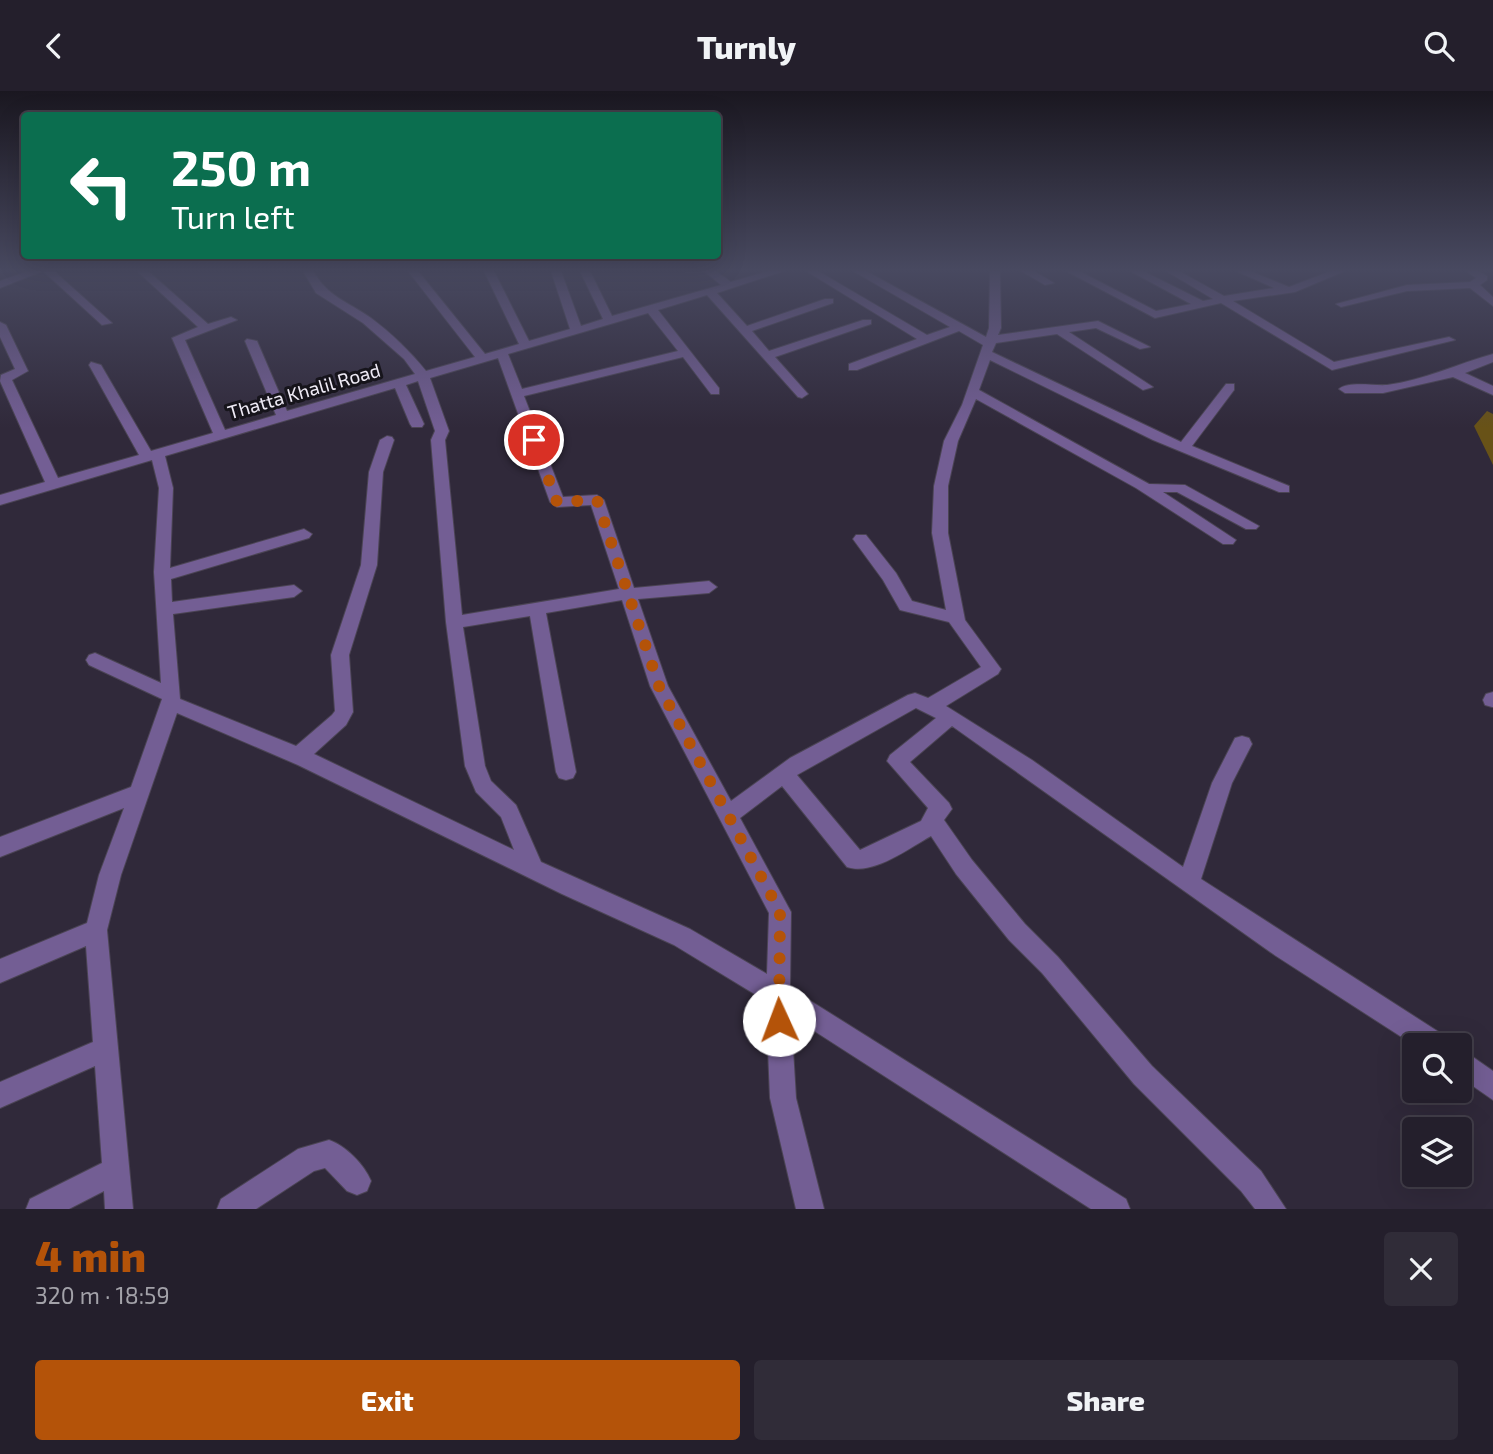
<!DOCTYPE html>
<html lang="en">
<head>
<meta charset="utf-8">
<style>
  body { margin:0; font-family:"Exo 2",sans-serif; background:#302c38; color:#f1f3f6; height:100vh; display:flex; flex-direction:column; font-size:26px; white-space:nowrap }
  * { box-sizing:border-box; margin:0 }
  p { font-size:23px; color:#a3a2a9 }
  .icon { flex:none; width:38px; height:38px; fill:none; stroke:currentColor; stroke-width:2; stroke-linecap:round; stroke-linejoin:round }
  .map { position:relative; height:1118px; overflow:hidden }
  .details { display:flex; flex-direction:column; background:#241f2c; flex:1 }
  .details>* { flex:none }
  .top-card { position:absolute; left:21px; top:21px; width:700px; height:147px; border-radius:7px; box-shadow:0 7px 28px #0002,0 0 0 2px #413d48; background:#0b6e4f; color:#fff; overflow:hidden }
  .buttons { position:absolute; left:1402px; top:942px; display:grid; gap:14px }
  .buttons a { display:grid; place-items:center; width:70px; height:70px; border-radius:7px; background:#241f2c; box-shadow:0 7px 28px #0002,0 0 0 2px #413d48; font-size:35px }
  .pin { position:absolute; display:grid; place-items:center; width:60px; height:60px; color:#fff; margin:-30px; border:4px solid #fff; border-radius:50%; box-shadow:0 2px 7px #0007 }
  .me { position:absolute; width:77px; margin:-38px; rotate:358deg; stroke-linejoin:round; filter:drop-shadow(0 0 5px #0008) }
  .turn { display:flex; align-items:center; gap:24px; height:147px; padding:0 35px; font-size:32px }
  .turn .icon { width:91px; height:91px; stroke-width:2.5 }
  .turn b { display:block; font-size:49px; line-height:60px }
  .round { display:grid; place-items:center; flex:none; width:74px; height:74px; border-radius:7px; background:#302c38 }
  .head { display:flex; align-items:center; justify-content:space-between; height:119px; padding:0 35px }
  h1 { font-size:42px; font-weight:800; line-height:52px; color:#b45309 }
  .button { display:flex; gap:14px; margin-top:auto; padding:14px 35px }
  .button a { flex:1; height:80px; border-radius:7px; background:#b45309; color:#fff; font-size:28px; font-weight:800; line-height:80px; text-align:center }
  .button a+a { background:#302c38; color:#f1f3f6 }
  header { display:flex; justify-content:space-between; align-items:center; height:91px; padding:0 35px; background:#241f2c; font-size:32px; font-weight:800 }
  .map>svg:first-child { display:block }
</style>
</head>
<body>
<header><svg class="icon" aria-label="back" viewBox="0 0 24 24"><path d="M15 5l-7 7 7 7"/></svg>Turnly<svg class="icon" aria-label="search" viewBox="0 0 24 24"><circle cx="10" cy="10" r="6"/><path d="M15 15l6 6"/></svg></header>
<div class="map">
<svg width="1493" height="1118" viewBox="0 0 1493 1118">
  <rect width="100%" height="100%" fill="#30293a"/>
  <path fill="#685217" d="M1487,320L1493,323V374L1474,335Z"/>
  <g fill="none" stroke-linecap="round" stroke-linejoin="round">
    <defs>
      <g id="minor">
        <path d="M28,180H54L112,232L102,234L43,180L0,197V190Z"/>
        <path d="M137,180H148L208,233L231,226L237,229L185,249L225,339L276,324L245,250L247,248L257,250L287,320L415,283L404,268L363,232L316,202L303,180H313C329,207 347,210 371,227C391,242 410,260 426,280L475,266L408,180H418L485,263L519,253L484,180H494L529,250L570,238L551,180H561L581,235L603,228L580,180H590L612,225L721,194L704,180H716L731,191L768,180H784L717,202L747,235L825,208H833V212L752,240L769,260L863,229H871V233L775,266L808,303L802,307L798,306L707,204L658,219L719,297V303H711L683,266L524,305L563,406L597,404L604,409L634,497L709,490L717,496L709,502L638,508L668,595L731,710L790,667L908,604L915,602L928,607L981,576L949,531L900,519L883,489L853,448L856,444H866L896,482L912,510L946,519L932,442L934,395L944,350L962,314L983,254L959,240L857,279H849V273L917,248L806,180H818L927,244L950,236L853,180H866L986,246L989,237L990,180H1000L1001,237L998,244L1098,230L1150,256L1140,258L1096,237L1069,241L1153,296L1143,299L1057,243L996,252L992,261L1181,351L1226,293H1234V299L1192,355L1289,395V401H1279L1153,349L990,269L979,299L1149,393L1185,394L1259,435L1256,438H1246L1177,401H1163L1236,449L1233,453H1223L1136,397L976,308L958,350L948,395V442L965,529L1001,578L998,583L946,615L1032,669L1183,776L1212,692L1235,647L1242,645L1249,647L1252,653L1232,692L1201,788L1445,945L1448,954H1414L1276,865L952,635L910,671L949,712L952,718L944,729L972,769L1025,833L1058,866L1152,975L1261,1080L1286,1118H1255L1241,1100L1134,993L1042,882L1009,849L956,783L931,745C909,757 873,785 847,776L782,695L740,727L791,821L790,897L1126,1108L1130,1118H1091L791,925L796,1007L824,1118H796L770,1007L766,910L674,854L562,803L298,674L177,622L121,784L107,839L133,1118H105L104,1100L69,1118H26L30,1108L102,1072L95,975L0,1017V991L93,951L86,855L0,892V868L87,832L99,784L124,717L0,766V746L131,696L162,608L89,574L86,569L89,564L95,562L161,592L154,481L159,397L152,369L0,414V404L45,391L0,290L1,284L15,278L0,246V231L6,234L28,280L12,289L58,387L139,364L89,274L91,271L101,274L151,360L213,342L172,247L198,236ZM648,222L678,260L522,298L508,263ZM498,267L550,411L557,416L591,414L619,498L462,524L445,349L449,340L430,287ZM418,290L435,340L431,349L446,531L465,675L476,701L501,726L514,759L314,663L346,634L353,621L349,564L377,474L383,381L394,349L392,346L387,345L380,349L369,381L361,474L331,564L335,620L332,624L296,655L180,608L173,523L294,506L302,500L294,494L172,511L171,488L309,447L312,443L304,438L170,477L173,397L165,365L395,297L410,333L412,336H422L424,333L406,294ZM622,509L650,595L769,822L767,883L690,838L541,771L516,714L491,690L485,675L463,536L530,525L556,681L559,687L566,689L573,687L576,681L546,522ZM916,617L936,627L890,664L887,670L928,717L921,730L860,759L797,684Z"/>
        <path d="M1021,180H1034L1054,192L1045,194Z"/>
        <path d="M1066,180H1079L1156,220L1191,213L1130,180H1143L1203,210L1213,208L1166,180H1179L1224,205L1274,197L1236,180H1250L1289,196L1331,180H1345L1295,201L1233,210L1334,271L1449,246L1455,249L1332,279L1221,212L1155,227Z"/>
        <path d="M1466,180H1478L1487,185V189L1480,194L1493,206V215L1470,197L1407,200L1341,216L1336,213L1407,194L1470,191L1476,187Z"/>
        <path d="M1493,263V271L1465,282L1493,295V304L1453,286L1383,302H1345L1339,298C1349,290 1373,295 1387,294C1424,289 1457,273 1493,263Z"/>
        <path d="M1493,601V616H1492L1485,614L1483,609L1486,603Z"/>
        <path d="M1460,957L1493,980V1009L1460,986Z"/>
        <path d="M329,1049C346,1055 364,1073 371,1090L367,1100L357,1104L347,1100L325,1077L314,1080L256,1118H217L221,1108L298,1058Z"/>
      </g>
    </defs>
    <use href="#minor" stroke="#4b4454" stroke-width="2"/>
    <use href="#minor" fill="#735e94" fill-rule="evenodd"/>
  </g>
  <linearGradient id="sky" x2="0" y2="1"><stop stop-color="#1a1720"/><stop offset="0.53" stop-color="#484960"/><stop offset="1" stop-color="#484960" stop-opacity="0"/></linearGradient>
  <rect width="1493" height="337" fill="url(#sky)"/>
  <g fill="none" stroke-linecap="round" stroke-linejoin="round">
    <path stroke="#b45309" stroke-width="12" stroke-dasharray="0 21.6" d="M534,349L557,411L597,409L659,595L780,821L779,929"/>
  </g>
  <g text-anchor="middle" stroke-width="6" stroke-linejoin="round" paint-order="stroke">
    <g font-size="19" fill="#efebf6" stroke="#16141b">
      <text transform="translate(304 300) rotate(-16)" y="7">Thatta Khalil Road</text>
    </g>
  </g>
</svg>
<div class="buttons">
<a><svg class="icon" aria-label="search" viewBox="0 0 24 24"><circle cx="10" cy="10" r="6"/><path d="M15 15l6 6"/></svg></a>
<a><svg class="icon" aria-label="layers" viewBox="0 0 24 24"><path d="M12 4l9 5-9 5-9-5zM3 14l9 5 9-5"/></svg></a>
</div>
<div class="pin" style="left:534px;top:349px;background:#d93025"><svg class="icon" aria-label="arrive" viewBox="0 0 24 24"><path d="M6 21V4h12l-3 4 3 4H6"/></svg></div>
<svg class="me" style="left:779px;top:929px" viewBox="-20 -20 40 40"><circle r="19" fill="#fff"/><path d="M0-13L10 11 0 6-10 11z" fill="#b45309"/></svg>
<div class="top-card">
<div class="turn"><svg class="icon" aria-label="left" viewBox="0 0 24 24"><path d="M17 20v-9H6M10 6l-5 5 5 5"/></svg><div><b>250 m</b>Turn left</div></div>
</div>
</div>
<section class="details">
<div class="head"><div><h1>4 min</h1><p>320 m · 18:59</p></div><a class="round"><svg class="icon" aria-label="close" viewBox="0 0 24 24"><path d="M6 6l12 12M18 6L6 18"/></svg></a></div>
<div class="button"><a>Exit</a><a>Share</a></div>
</section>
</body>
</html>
